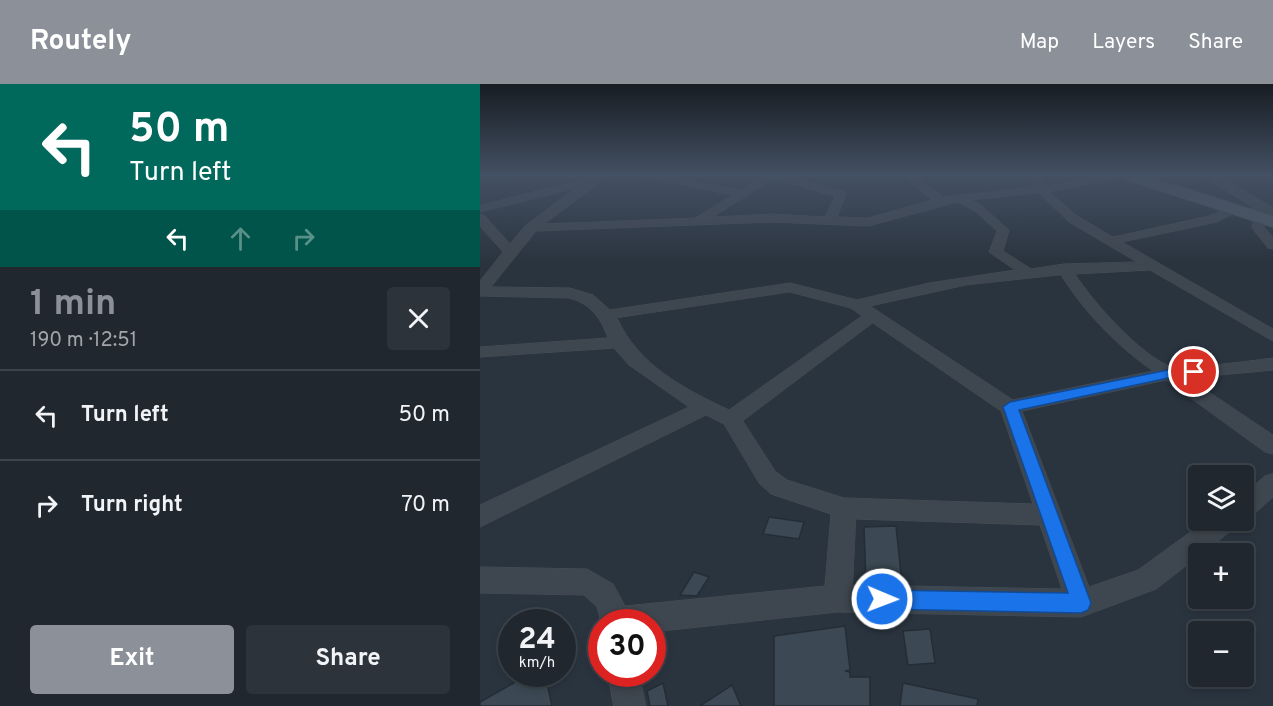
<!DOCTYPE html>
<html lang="en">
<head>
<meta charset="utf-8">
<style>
  body { margin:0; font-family:Overpass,sans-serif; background:#2d333b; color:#f1f3f6; height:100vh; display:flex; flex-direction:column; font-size:22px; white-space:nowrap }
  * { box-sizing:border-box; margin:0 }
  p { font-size:20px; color:#a2a5aa }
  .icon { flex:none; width:33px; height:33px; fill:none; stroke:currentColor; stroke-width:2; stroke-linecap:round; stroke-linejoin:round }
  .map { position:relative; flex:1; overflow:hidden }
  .panel { display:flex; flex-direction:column; background:#20272f; width:480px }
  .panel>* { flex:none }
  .guide { background:#00695c; color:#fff; overflow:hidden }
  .fabs { position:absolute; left:708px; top:381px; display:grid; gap:12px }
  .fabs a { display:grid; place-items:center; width:66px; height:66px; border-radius:6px; background:#20272f; box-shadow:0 3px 9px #0003,0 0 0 2px #3d444b; font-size:30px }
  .speed { position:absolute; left:18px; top:525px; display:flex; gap:12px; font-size:30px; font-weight:700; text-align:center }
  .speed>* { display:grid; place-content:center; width:78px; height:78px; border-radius:50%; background:#20272f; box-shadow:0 3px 9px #0003,0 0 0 2px #3d444b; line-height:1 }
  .speed small { font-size:15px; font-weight:400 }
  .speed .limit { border:9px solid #d22; background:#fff; color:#111 }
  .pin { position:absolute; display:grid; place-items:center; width:51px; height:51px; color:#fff; margin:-26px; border:3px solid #fff; border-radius:50%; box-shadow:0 2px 6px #0007 }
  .me { position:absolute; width:66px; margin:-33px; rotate:91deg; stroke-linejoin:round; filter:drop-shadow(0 0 4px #0008) }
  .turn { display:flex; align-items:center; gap:21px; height:126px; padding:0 30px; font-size:27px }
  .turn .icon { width:78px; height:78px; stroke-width:2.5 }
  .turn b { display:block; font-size:42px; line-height:51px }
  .lanes { display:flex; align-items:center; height:57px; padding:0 30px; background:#0003; justify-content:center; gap:30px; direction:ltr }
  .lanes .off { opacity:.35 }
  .round { display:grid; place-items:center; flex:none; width:63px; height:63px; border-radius:6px; background:#2d333b }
  .head { display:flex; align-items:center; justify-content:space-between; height:102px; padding:0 30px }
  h1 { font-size:36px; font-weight:700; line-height:45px; color:#8c9099 }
  .primary-button { display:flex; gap:12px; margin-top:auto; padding:12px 30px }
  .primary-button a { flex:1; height:69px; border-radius:6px; background:#8c9099; color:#fff; font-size:24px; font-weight:700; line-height:69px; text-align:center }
  .primary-button a+a { background:#2d333b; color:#f1f3f6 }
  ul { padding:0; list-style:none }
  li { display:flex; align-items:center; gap:18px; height:90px; padding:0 30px; border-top:2px solid #3d444b }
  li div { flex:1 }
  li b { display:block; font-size:22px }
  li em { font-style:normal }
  header { display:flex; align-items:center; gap:36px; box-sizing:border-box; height:84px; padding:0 30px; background:#8c9099; color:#fff }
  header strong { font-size:28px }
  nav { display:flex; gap:33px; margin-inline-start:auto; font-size:21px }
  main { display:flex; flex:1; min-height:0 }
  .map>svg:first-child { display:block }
</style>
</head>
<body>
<header>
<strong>Routely</strong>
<nav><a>Map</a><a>Layers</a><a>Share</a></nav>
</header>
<main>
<section class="panel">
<div class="guide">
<div class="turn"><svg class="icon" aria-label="left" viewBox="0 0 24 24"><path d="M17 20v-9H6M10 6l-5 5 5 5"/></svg><div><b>50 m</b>Turn left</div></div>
<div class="lanes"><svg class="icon" aria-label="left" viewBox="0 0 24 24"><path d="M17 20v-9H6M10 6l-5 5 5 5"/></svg><svg class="icon off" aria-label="ahead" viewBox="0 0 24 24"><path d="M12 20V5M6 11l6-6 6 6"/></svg><svg class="icon off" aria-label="right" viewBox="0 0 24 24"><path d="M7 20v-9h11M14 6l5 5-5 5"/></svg></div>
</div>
<div class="head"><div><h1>1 min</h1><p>190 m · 12:51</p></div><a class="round"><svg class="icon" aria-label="close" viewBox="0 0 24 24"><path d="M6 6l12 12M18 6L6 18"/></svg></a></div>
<ul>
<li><svg class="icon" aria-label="left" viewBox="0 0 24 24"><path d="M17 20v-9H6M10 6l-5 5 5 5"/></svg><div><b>Turn left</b></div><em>50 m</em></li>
<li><svg class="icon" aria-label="right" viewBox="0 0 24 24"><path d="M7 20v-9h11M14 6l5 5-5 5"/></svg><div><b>Turn right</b></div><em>70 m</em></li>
</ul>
<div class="primary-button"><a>Exit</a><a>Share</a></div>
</section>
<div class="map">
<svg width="793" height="622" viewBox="0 0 793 622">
  <rect width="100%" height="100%" fill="#2a343f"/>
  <g fill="#3c4954" stroke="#242d36" stroke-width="1.5">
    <path d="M289,433L324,438L319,455L283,450Z"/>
    <path d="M416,442L422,500L386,499L384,443Z"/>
    <path d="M214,488L229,493L217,512L200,511Z"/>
    <path d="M365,542L370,586L365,587L370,588V593H390V622H294V552Z"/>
    <path d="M450,545L455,579L428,581L423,547Z"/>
    <path d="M38,590H65L72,622H0V618L39,596Z"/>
    <path d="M183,599L188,622H170L167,607Z"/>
    <path d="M423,599L498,615L497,622H420Z"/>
    <path d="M252,601L261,622H220Z"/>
  </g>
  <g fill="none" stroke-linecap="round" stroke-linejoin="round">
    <defs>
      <g id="minor">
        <path d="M116,92H128L64,140L215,134L253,111L157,92H180L261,106L285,92H306L365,108L366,110L357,133L388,134L452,116L424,92H435L463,113L555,103L548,92H558L565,102L626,92H651L569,108L597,132L633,153L729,132L754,121H762V125L737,138L642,158L793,245V257L670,186L595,190C613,218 659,270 691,283C700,286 778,276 793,274V286L708,294L793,351V370L785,368L686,296L542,327L609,503L658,486L727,436H759L756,443L676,505L601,533L358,528L172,548V538L122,541L117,523L104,511L0,509V483L107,485L133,500L145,522L345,502L351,430L291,410L279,399L244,340L226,331L0,443V421L209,323L149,281L134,264L0,273V263L128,254C120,233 111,220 89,214L0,212V197L23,168L0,142V130L4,131L30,160L46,141L96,104L0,128V122ZM294,95L355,112L345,133L292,130L233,133ZM559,109L589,138L657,178L584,180L551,185L523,167L529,146L503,123L492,116ZM478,118L495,127L517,147L509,168L535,186L449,199L377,216L310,199L130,226L113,211L90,204L11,203L56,147L292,138L388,142ZM581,191C605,229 636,261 673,287L533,316L390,222L486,201ZM310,208L371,224L382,232L249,326C203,304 159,282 137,234ZM393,239L521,327L553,420L364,414L307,396L295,387L263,337ZM376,435L560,441L582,505L373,501Z"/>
        <path d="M777,127L787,130L784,143L793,153V165L788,164L772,144Z"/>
        <path d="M793,390V413L773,431L764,434V410L785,392Z"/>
        <path d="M128,590H159L166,622H134Z"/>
      </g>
      <path id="tertiary" d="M724,92H740L793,124V136Z"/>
      <path id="secondary" d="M643,92H665L793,132V143L645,95Z"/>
    </defs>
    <use href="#minor" stroke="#474f58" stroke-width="1"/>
    <use href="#tertiary" stroke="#474f58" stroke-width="1"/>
    <use href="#secondary" stroke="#474f58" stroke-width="2"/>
    <use href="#minor" fill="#3e464f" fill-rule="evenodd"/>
    <use href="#tertiary" fill="#3e464f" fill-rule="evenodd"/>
    <use href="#secondary" fill="#4c5662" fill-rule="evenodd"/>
  </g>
  <linearGradient id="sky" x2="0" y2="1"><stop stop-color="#171d23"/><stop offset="0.51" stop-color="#445063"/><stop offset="1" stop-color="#445063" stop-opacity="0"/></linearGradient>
  <rect width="793" height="179" fill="url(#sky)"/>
  <path fill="#1a73e8" stroke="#114b97" stroke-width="1.5" d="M714,284L720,288L718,291L688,294L539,326L611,519L608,526L601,529L402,525L395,522L392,515L395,509L402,506L588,509L523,323L530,318L688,286Z"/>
</svg>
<div class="fabs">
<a><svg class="icon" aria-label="layers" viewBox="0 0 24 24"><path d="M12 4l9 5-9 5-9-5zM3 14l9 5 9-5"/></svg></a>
<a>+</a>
<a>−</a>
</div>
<div class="speed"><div>24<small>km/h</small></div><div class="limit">30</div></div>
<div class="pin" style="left:714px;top:288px;background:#d93025"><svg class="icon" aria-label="arrive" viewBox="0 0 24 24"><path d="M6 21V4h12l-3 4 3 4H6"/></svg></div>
<svg class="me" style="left:402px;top:515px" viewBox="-20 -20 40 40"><circle r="17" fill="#1a73e8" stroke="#fff" stroke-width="3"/><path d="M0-11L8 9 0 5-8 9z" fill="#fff"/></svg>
</div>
</main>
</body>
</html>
